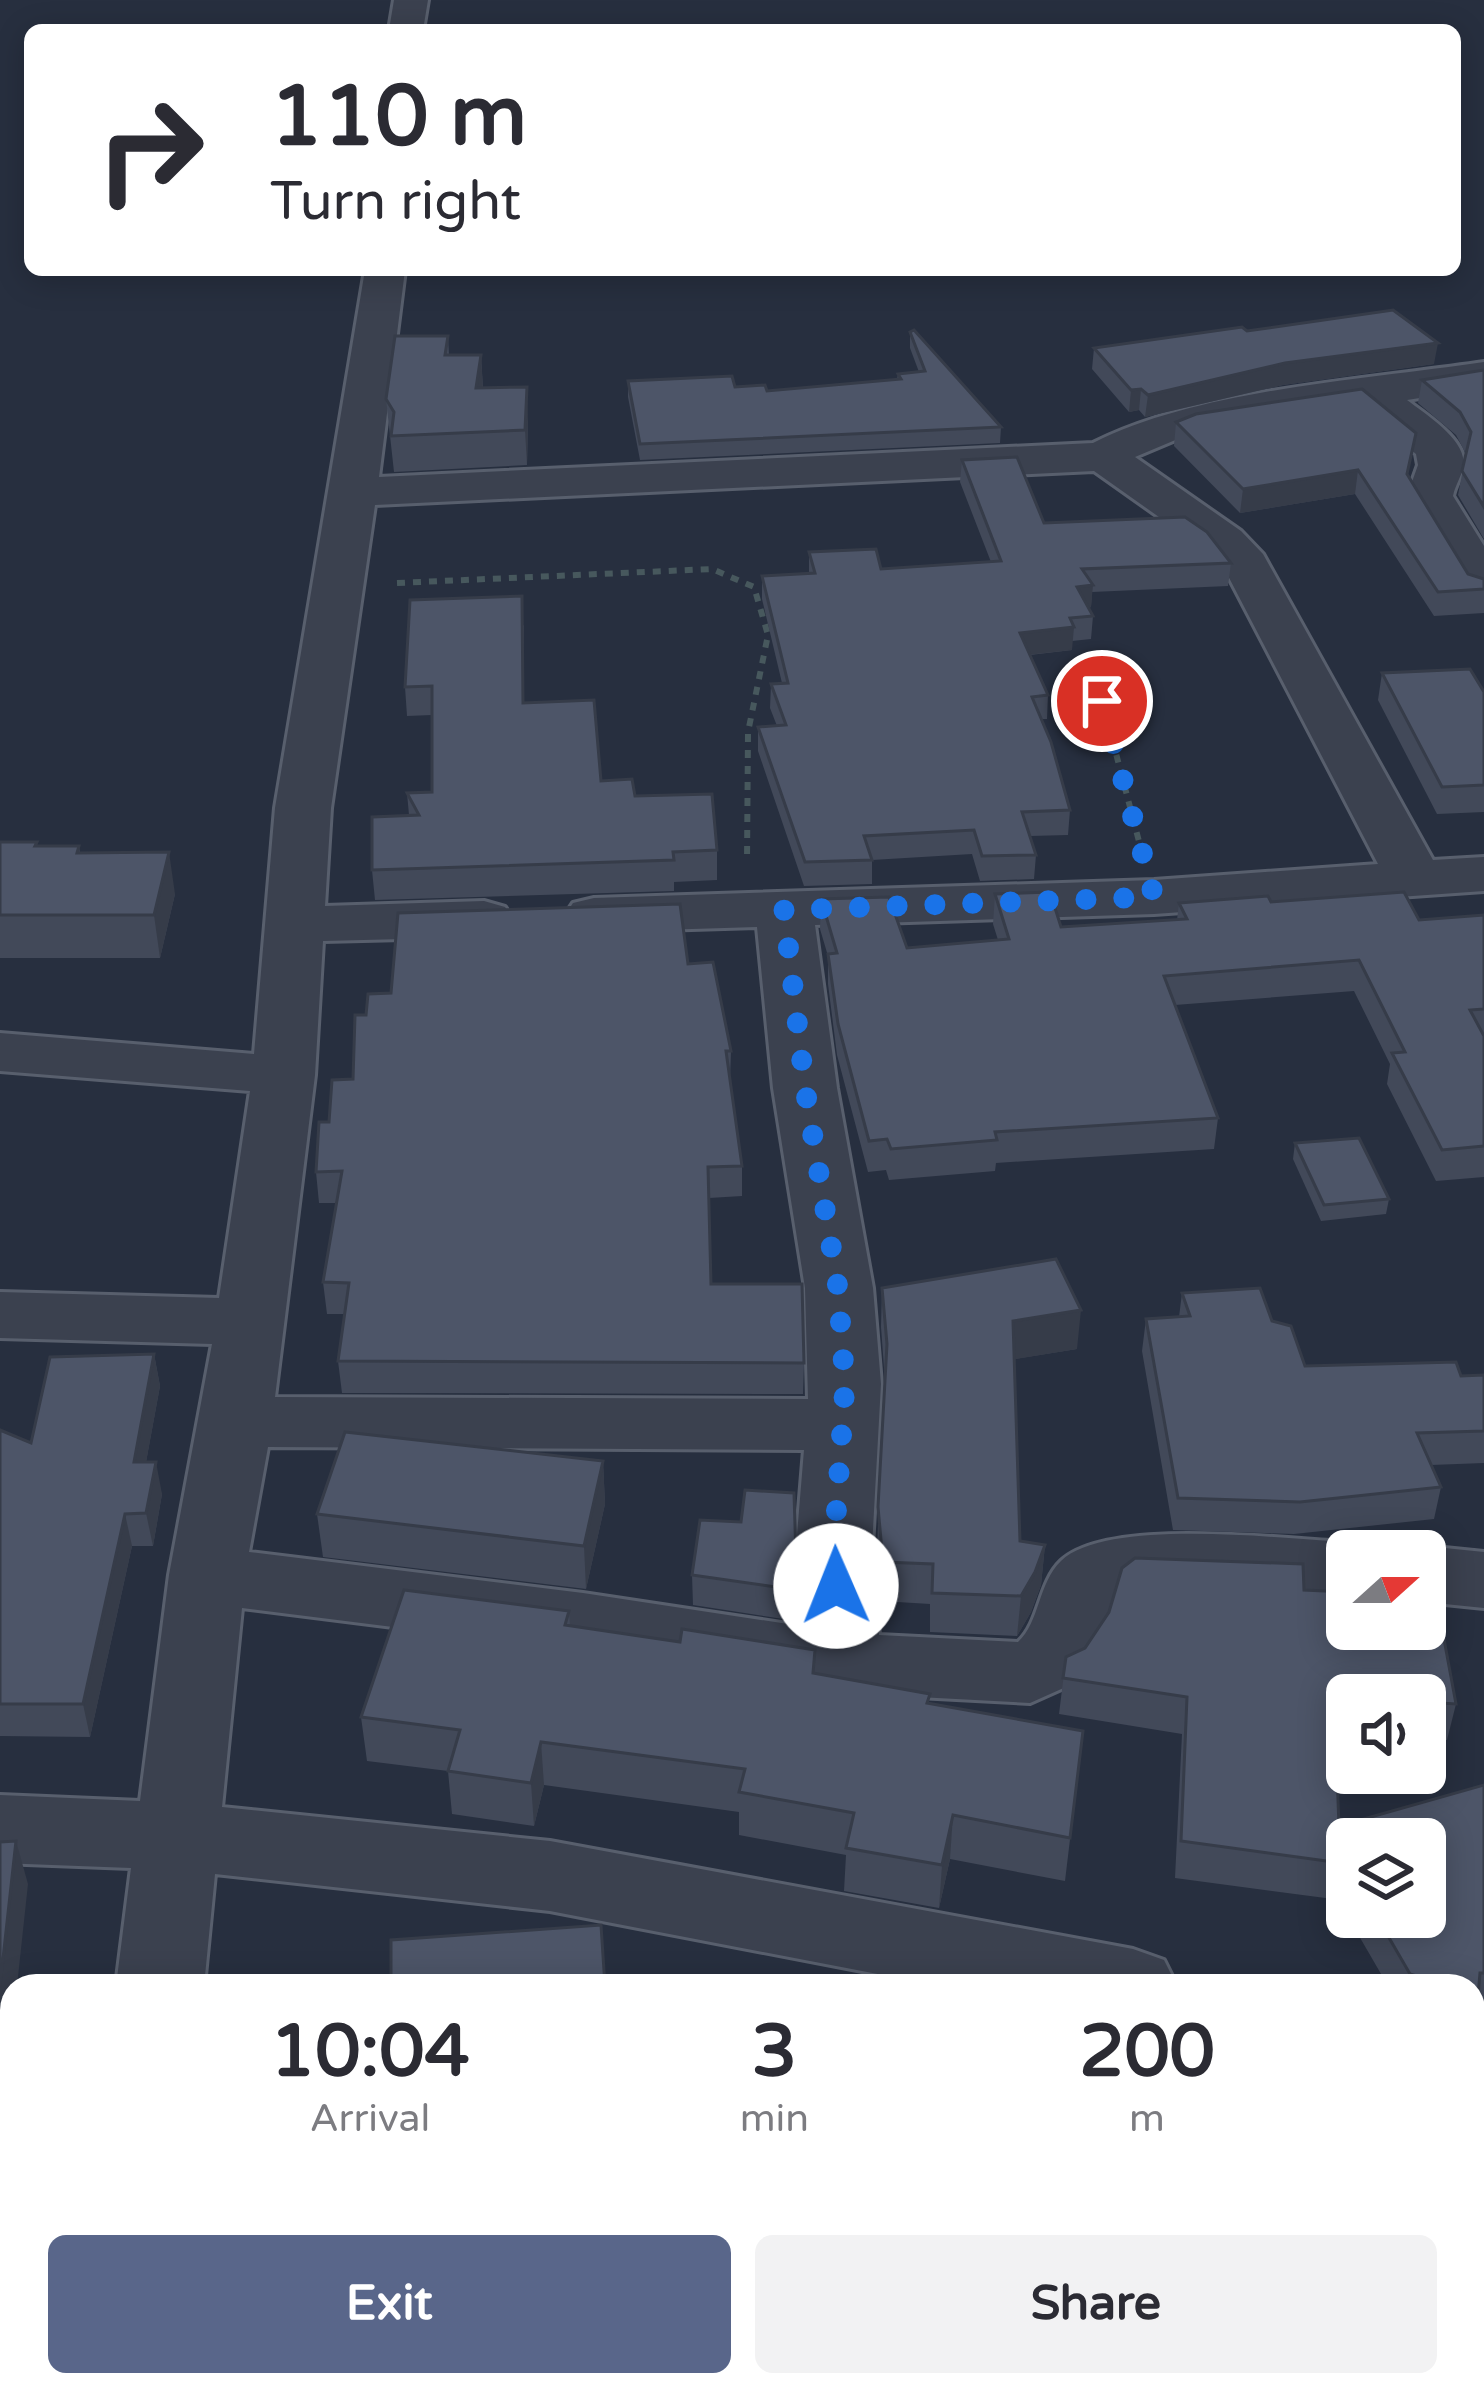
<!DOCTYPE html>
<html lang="en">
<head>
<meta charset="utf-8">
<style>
  body { margin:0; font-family:"Varela Round",sans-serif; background:#f2f2f3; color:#2b2b33; height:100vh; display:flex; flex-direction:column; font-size:45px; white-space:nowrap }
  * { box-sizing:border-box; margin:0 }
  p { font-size:39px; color:#7c7c81 }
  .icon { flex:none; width:66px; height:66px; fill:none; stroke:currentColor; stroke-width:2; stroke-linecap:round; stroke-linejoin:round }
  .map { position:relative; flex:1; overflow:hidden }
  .details { position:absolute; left:0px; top:1974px; width:1485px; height:423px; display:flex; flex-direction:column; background:#fff; border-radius:36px 36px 0 0; box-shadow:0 6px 30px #0003 }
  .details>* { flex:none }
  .top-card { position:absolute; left:24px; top:24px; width:1437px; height:252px; border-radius:18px; box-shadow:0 6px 30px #0003; background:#fff; color:#2b2b33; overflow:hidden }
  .needle { width:78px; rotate:69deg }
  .fabs { position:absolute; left:1326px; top:1530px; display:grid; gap:24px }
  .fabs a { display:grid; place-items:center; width:120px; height:120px; border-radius:18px; background:#fff; box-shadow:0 6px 30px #0003; font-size:60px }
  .pin { position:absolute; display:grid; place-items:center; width:102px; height:102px; color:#fff; margin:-51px; border:6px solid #fff; border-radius:50%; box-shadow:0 3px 12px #0007 }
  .me { position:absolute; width:132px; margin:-66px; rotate:359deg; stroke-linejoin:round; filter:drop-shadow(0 0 9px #0008) }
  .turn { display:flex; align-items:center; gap:42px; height:252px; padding:0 48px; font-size:54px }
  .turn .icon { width:156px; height:156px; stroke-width:2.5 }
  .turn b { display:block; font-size:84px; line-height:102px }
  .eta { display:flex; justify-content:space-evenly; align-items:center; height:204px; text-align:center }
  .eta b { font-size:72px; font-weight:800; line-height:84px }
  .action { display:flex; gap:24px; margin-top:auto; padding:24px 48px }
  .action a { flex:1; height:138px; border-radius:18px; background:#59668a; color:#fff; font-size:48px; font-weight:800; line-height:138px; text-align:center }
  .action a+a { background:#f2f2f3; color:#2b2b33 }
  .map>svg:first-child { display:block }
</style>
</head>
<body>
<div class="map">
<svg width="1484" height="2395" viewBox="0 0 1484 2395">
  <rect width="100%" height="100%" fill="#272f3f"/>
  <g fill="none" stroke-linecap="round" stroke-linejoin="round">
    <defs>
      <g id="minor">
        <path d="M394,0H428L423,30H389Z"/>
        <path d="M365,270H405L379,477L1093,443C1200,389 1363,380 1484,362V388L1407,400C1425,414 1469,441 1463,467C1461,478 1455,485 1453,496L1484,546V601L1467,596L1407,496L1418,465L1416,454L1360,407L1192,433L1135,457L1241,531L1263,554L1433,860L1484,857V891L1154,914L815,925L837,1088L873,1288L881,1384L872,1547L879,1635L1018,1642C1040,1622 1038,1583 1061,1561C1107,1517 1282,1539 1347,1542L1374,1550L1347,1551V1598L1129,1590L1114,1602L1100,1647L1077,1682L1030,1703L842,1693L583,1651L242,1608L222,1807L550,1841L1133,1949L1164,1960L1177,1986H940L550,1911L215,1874L204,1986H116L131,1868L0,1863V1795L140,1801L169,1575L212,1344L0,1338V1292L219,1298L250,1091L0,1071V1033L254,1054L275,808ZM1094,471L1207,551L1225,570L1378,864L1154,880L594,898L573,903L565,915L573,927L594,932L757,927L773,1088L805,1288L808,1399L275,1397L315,1075L323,941L484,937L505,931L513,919L505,907L484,901L325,906L331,808L375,505ZM268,1447L804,1450L796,1547L801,1626L583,1593L249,1552Z"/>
        <path d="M1425,1546L1484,1552V1608L1425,1602V1551H1408Z"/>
        <path d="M1473,2012L1484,2014V2092L1473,2090Z"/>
        <path d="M71,2385H169L168,2395H70Z"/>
      </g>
    </defs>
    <use href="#minor" stroke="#585f6d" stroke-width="6"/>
    <g stroke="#47585d" stroke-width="6" stroke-dasharray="8 8" stroke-linecap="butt">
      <path d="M397,583L712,569L754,587L768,635L748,732L747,861"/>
      <path d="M1092,662L1141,849"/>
    </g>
    <use href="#minor" fill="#3b414f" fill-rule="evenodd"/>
  </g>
  <g fill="#424959">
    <path d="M1247,331L1434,364L1283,385L1145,417L1139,410L1129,412L1092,369L1094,348Z"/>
    <path d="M910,332L1001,427L1000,443L640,460L628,397V381L767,391L897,379L898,374L919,372L910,348Z"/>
    <path d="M448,336L449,355H481L483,388L528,422L527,465L394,472L386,399Z"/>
    <path d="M1484,370V539L1458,495L1466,454L1456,435L1418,403L1422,380Z"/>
    <path d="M1176,422L1408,476L1468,574L1484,579V613L1434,616L1355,494L1240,513L1174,446Z"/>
    <path d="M962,460L1044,523L1231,563L1228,586L1092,592L1091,607L1089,608L1093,616L1091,639L1072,641V650L1030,655L1048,695L1047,719H1041L1070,810L1068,835L1030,836L1036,855L1034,879L980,881L972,854L872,860V884L804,886L758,751V727L777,726L770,708L771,684L782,683L762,599V576L809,574V552L881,569L991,562L960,482Z"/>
    <path d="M524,625V703L601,781L635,796L717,850V880L674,882V891L375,900L372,870L409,815L407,793L432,792V715L407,716L405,687Z"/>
    <path d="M1382,673L1484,692V812L1437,814L1378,700Z"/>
    <path d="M0,842H37V846H79L80,853L175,894L160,958H0Z"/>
    <path d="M995,894L1061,927L1177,920L1179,903L1271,902L1419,920L1484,915V1177L1436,1181L1387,1084L1390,1064L1354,991L1175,1005L1218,1118L1214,1149L996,1163L995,1171L889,1180L886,1170L868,1172L837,1055L828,984V956L820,929L821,899L907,948L998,940L993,924Z"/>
    <path d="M688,964L731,1051L730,1081L742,1166V1196L709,1198L711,1284L804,1363L803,1394L342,1393L338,1361L345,1314H327L323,1282L336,1203H319L316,1172L329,1122L353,1079L366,1015L391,993Z"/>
    <path d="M1295,1143L1389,1199L1386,1214L1321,1221L1293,1159Z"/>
    <path d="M882,1288L1077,1349L1014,1359L1020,1541L1045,1545L1041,1585L1031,1612L1017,1636L930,1632V1604L881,1601L877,1547L885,1381L881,1327Z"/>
    <path d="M1182,1293L1272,1321L1305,1366L1461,1376L1484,1375V1463L1431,1465L1441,1487L1434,1519L1294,1534L1173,1530L1142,1351L1146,1319L1179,1317Z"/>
    <path d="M154,1354L160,1386L146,1462L162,1494L153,1546H132L90,1737L0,1736V1430L31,1443Z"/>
    <path d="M603,1461L605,1504L586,1589L323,1557L317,1514Z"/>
    <path d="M741,1522L797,1590L796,1621L693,1605L692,1575Z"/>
    <path d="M1304,1590L1456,1704L1447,1740L1425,1739V1695H1347V1732L1335,1731L1339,1826L1484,1785V2010L1475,2009L1473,2016V1986H1388L1348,1917H1425L1347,1839V1916L1334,1894L1333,1899L1175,1878L1182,1734L1059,1714L1066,1657Z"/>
    <path d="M569,1611L570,1626L814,1673L929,1703L1083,1731L1065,1881L950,1859L939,1908L844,1891L846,1855L739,1835V1812L544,1785L534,1826L452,1814L448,1771L367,1761L361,1717Z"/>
    <path d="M1484,2096V2336L1473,2338V2098Z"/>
    <path d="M857,2385H1117L1119,2395H974L973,2392L945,2395H858Z"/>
  </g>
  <g fill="#363c49">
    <path d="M1438,343L1434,364L1283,385L1145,417L1148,395L1285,363Z"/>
    <path d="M481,355L483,390L476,388Z"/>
    <path d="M527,387L528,422L527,465L525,430Z"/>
    <path d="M1141,389L1139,410L1129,412L1131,390Z"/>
    <path d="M1358,470L1355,494L1240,513L1243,489Z"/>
    <path d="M1093,585L1091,607L1075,609L1077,587Z"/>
    <path d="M1074,627L1072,650L1018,656L1020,633Z"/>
    <path d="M169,852L175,894L160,958L154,915Z"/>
    <path d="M1081,1310L1077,1349L1010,1360L1013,1321Z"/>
    <path d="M154,1354L160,1386L140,1495L134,1462Z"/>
    <path d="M603,1461L605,1504L586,1589L584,1546Z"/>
    <path d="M156,1462L162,1494L153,1546L146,1513Z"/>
    <path d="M125,1514L132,1546L90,1737L83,1704Z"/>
    <path d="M1045,1545L1041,1585L1031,1612L1017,1636L1021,1596Z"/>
    <path d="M541,1742L544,1785L534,1826L531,1783Z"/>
    <path d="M953,1815L950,1859L939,1908L942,1865Z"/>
    <path d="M16,1841L28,1884L17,1986H12V2028L4,2104L0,2090V1986Z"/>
  </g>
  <g fill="#4d5568" stroke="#363c49" stroke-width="3">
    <path d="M1393,310L1438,343L1285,363L1148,395L1141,389L1131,390L1094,348L1242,327L1247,331Z"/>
    <path d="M914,330L1001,427L640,444L628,381L732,376L735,387L765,385L767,391L901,379L898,374L925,371L910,332Z"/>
    <path d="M395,336H448L445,355H481L476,388L527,387L525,430L391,436L394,412L386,399Z"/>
    <path d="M1484,370V507L1462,471L1471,432L1460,412L1422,380Z"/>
    <path d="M1362,389L1416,433L1407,474L1468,574L1484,579V589L1438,592L1358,470L1243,489L1176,422L1196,414Z"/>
    <path d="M1017,457L1044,523L1185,517L1207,532L1231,563L1082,569L1093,585L1077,587L1093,616L1070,618L1074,627L1020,633L1048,695L1032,697L1051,742L1070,810L1022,812L1036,855L982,856L974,830L864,836L872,860L805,862L758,727L786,725L771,684L788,683L762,576L815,573L809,552L876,549L881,569L1001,561L962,460Z"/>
    <path d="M522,596L523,703L594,700L601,781L632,779L635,796L712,794L717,850L673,852L674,860L372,870V817L419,815L407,793L432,792V686L405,687L410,600Z"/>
    <path d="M1470,669L1484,692V785L1442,787L1382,673Z"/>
    <path d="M0,842H37L35,846H79L77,853L169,852L154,915H0Z"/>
    <path d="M1050,892L1061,927L1187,919L1179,903L1268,896L1271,902L1404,892L1419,920L1484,915V1009L1470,1010L1484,1036V1146L1442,1150L1392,1053L1405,1052L1359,960L1164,976L1218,1118L995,1132L997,1140L891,1149L887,1139L869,1141L838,1024L828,954L837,953L821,899L889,897L907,948L1009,939L995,894Z"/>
    <path d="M680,904L688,964L713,962L731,1051H726L742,1166L708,1167L711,1284H802L804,1363L338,1361L349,1283L323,1282L342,1171L316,1172L319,1122H329L332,1080L353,1079L355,1015H366L368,994L391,993L398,913Z"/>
    <path d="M1359,1138L1389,1199L1324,1205L1295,1143Z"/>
    <path d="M1056,1259L1081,1310L1013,1321L1020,1541L1045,1545L1035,1572L1021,1596L932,1593L933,1564L883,1562L878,1507L887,1344L882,1288Z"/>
    <path d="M1260,1288L1272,1321L1291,1326L1305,1366L1456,1362L1461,1376L1484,1375V1431L1417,1433L1441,1487L1300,1502L1178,1498L1146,1319L1190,1316L1182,1293Z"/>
    <path d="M154,1354L134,1462H156L146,1513L125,1514L83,1704H0V1430L31,1443L50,1357Z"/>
    <path d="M345,1432L603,1461L584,1546L317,1514Z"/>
    <path d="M745,1490L794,1493L797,1590L692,1575L700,1520L741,1522Z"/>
    <path d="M1135,1558L1303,1564L1304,1590L1347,1592V1629H1425V1595L1436,1596L1456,1704L1425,1702V1695L1334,1694L1339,1826L1484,1785V1973H1480L1478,1996L1473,1994V1986H1448L1410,1974L1377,1917H1425V1839H1347V1866L1340,1855L1341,1863L1181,1841L1187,1697L1063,1678L1066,1657L1085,1648L1109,1612L1122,1568Z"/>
    <path d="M404,1590L569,1611L565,1625L680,1642L682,1629L815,1650L813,1673L930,1694L927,1703L1083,1731L1070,1838L953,1815L942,1865L846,1848L854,1813L739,1792L745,1769L541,1742L531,1783L448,1771L460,1730L361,1717Z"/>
    <path d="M16,1841L0,1986V1842Z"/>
    <path d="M601,1925L605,1986H391V1940Z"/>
    <path d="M1484,2096V2298L1473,2300V2098Z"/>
    <path d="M424,2385H544L543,2395H426Z"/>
    <path d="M983,2385H1117L1119,2395H985Z"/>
  </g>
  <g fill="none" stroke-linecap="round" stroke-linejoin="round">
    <path stroke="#1a73e8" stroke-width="21" stroke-dasharray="0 37.8" d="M836,1586L834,1547L845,1384L838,1288L805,1088L784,910L1154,897L1102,701"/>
  </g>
</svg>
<div class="fabs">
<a><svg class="needle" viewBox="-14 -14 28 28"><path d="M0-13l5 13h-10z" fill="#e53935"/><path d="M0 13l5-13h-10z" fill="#7c7c81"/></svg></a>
<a><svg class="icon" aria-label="sound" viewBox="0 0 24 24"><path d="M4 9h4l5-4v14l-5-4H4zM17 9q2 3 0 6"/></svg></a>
<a><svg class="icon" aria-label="layers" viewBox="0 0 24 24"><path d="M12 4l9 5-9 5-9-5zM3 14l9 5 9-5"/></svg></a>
</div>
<div class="pin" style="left:1102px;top:701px;background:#d93025"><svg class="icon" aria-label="arrive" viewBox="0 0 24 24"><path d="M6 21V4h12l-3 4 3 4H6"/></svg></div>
<svg class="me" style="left:836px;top:1586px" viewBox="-20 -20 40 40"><circle r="19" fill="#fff"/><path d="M0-13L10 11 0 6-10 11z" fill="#1a73e8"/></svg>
<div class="top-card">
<div class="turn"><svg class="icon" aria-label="right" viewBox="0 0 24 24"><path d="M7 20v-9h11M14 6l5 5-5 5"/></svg><div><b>110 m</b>Turn right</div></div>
</div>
<section class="details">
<div class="eta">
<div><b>10:04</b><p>Arrival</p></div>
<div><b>3</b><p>min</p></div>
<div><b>200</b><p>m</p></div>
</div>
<div class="action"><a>Exit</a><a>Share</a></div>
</section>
</div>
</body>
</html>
